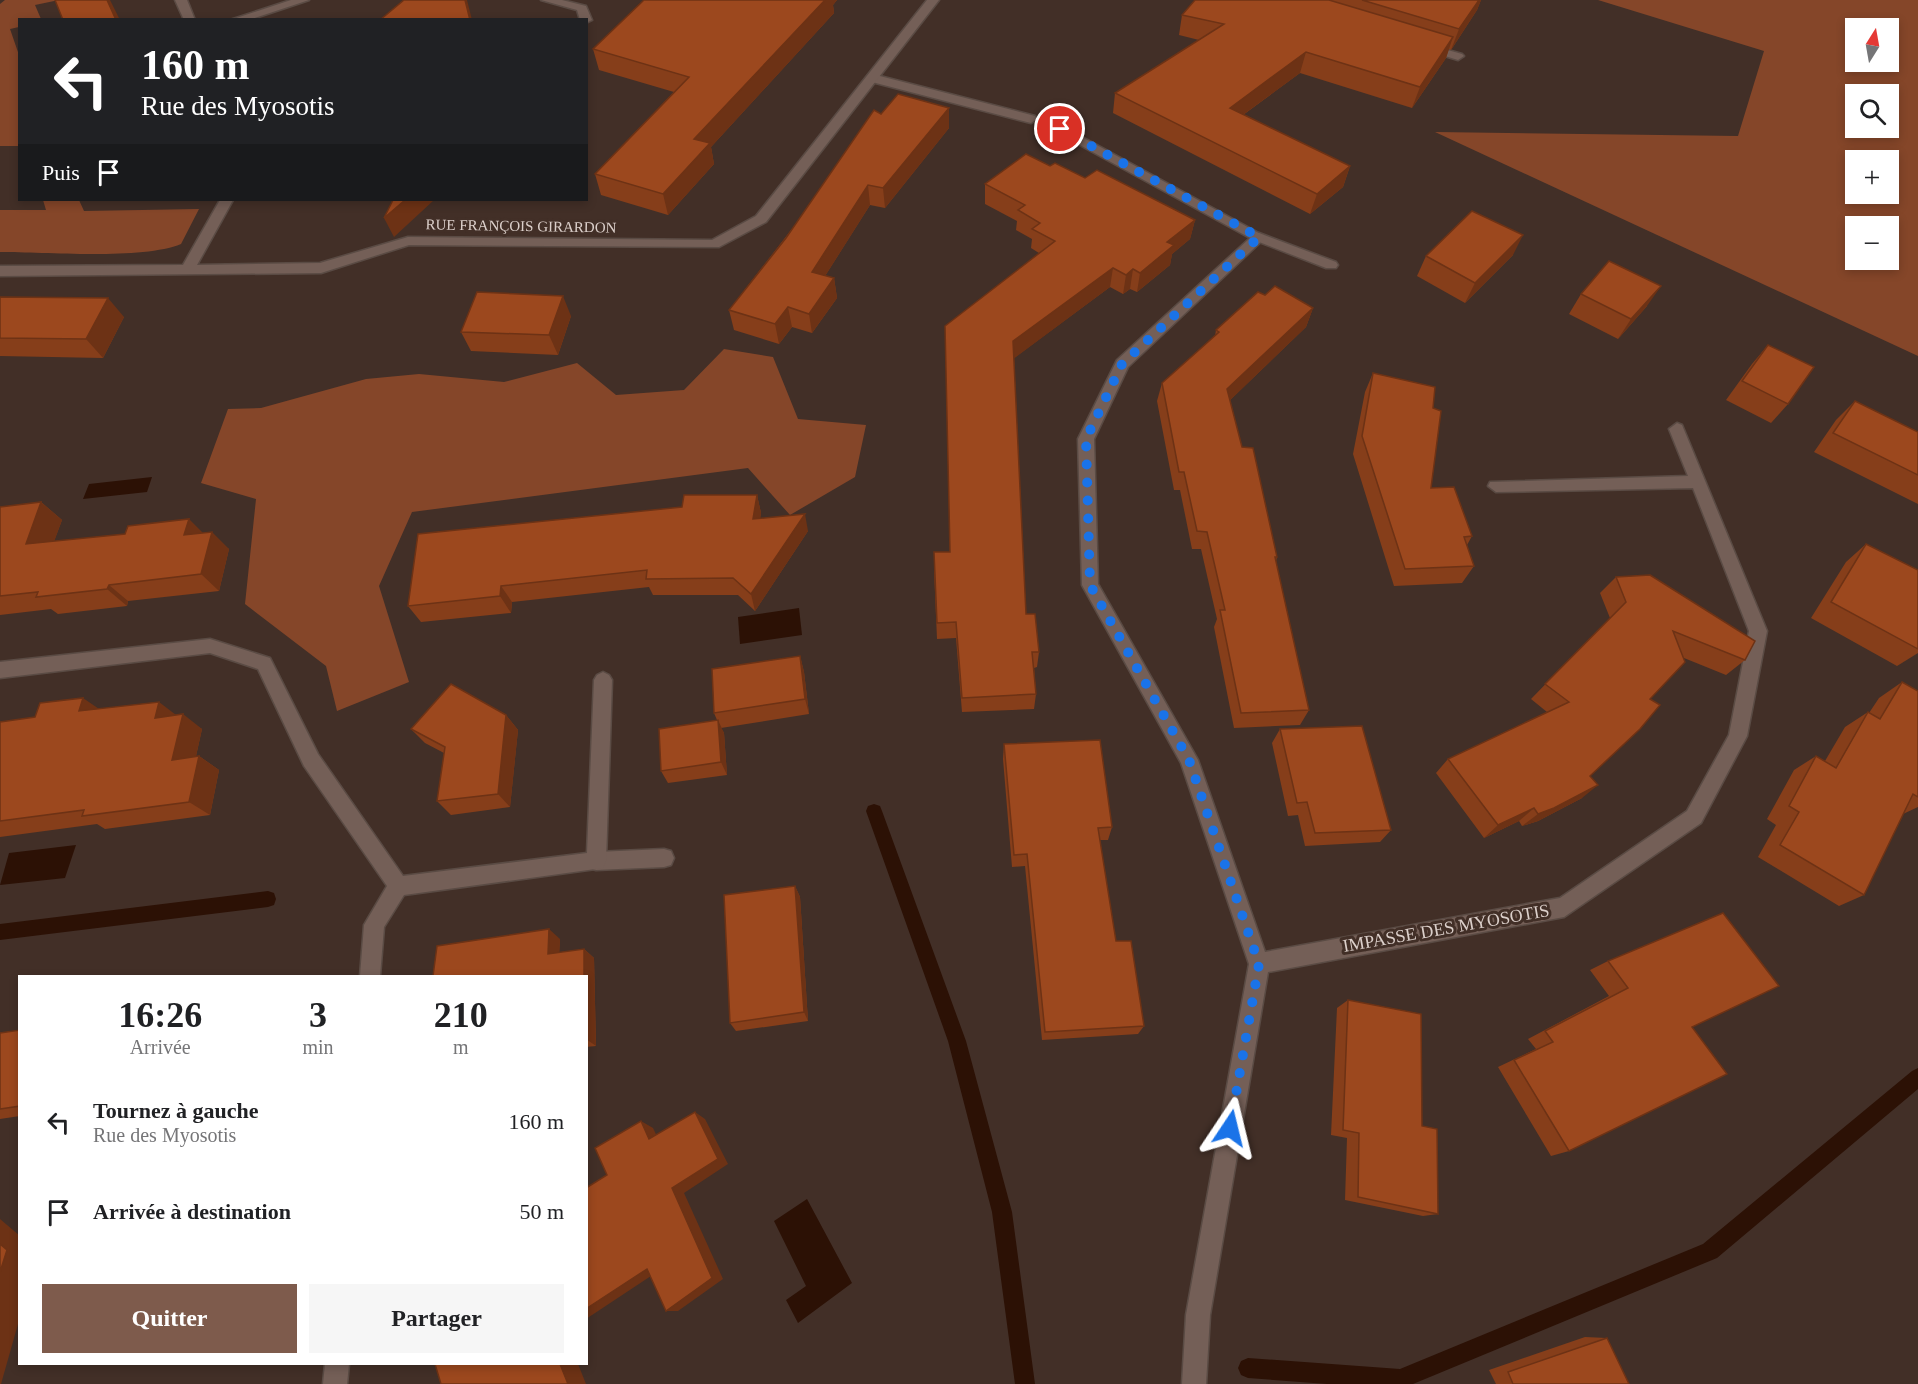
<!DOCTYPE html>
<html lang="fr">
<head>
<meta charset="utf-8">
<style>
  body { margin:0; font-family:"Times New Roman",serif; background:#f6f6f6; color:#202124; height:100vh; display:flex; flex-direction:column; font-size:22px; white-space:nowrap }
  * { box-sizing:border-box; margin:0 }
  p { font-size:20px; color:#757577 }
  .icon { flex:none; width:33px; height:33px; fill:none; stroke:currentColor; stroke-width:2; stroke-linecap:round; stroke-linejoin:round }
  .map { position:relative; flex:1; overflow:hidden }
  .drawer { position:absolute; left:18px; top:975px; width:570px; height:390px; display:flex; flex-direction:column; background:#fff; border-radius:0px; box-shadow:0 3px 9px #0003 }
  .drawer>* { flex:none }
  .hud { position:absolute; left:18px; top:18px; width:570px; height:183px; border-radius:0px; box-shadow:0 3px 9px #0003; background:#202124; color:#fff; overflow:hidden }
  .needle { width:39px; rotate:11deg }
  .controls { position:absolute; left:1845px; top:18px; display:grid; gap:12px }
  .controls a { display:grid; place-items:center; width:54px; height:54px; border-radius:0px; background:#fff; box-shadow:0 3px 9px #0003; font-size:30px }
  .pin { position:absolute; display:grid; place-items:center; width:51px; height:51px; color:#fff; margin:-26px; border:3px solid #fff; border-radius:50%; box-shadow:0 2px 6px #0007 }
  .me { position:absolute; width:66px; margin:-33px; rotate:10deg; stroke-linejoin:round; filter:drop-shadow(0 0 4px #0008) }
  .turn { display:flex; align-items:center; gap:21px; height:126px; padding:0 24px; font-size:27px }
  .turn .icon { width:78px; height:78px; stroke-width:2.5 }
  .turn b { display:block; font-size:42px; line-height:51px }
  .then { display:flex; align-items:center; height:57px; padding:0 24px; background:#0003; gap:12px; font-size:22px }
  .eta { display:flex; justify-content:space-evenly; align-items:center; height:102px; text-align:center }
  .eta b { font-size:36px; font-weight:600; line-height:42px }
  .action { display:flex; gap:12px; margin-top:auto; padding:12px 24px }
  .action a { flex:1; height:69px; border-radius:0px; background:#7e5b4c; color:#fff; font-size:24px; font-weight:600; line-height:69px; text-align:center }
  .action a+a { background:#f6f6f6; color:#202124 }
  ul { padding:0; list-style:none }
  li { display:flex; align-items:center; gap:18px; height:90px; padding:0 24px }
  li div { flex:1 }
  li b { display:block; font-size:22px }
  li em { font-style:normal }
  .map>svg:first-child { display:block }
</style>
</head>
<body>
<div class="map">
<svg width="1918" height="1384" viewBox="0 0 1918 1384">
  <rect width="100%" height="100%" fill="#422f27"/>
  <g fill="#854629" fill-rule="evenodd">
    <path d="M5,0H59L35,5L41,19L20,20L19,27L10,29L19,55V146H0V4Z"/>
    <path d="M1598,0H1918V356L1435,132L1738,136L1764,51ZM1856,28H1888V62H1856ZM1856,94H1888V128H1856ZM1856,160H1888V194H1856ZM1856,226H1888V260H1856Z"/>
    <path d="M43,200H79L84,211L199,209L181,244C143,260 45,252 0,252V210H46Z"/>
    <path d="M724,349L773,357L798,419L866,425L855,477L790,515L748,468L412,512L379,586L409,682L337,711L326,666L245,604L256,499L201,483L228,409L261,408L366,379L419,374L504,382L577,363L616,395L684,390Z"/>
  </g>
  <g fill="#2c1105">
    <path d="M152,477L147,492L83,499L89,484Z"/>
    <path d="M799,608L802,635L740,644L738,617Z"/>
    <path d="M76,845L65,878L0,885L9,853Z"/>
    <path d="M807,1199L852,1283L798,1323L786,1300L806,1286L774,1221Z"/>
  </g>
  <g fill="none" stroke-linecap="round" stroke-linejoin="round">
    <g fill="#2c1105" fill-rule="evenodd">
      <path d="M874,804L880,806L882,811L966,1041L1012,1212L1035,1384H1015L992,1212L948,1041L866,811L868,806Z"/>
      <path d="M268,891L274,893L276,899L274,905L268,907L0,940V924Z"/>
      <path d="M1918,1068V1089L1717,1258L1413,1384H1327L1248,1378L1241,1375L1238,1368L1241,1361L1248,1358L1400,1369L1703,1244L1912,1071Z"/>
    </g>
    <defs>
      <g id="lane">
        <path d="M872,74L1035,116L1037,119L1031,123L868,81V75Z"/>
        <path d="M1259,233L1336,262L1338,265L1336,268H1326L1254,240V234Z"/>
        <path d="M664,849L671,851L674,858L671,865L664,867L596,870L589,868L586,861L589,854L596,852Z"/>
      </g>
      <g id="street">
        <path d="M175,0H187L195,20H184Z"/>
        <path d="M291,0H309L249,20H230Z"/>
        <path d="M541,0H562L586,6L592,20L586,23V20H580L577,10Z"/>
        <path d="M927,0H939L766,222L719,247L409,245L321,273L0,276V266L183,265L220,200H233L197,265L320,263L408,237L712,240L756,216Z"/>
        <path d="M1426,44L1462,54L1464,56L1458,60L1422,49L1420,47Z"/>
        <path d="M1060,125L1266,237L1128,367L1094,439L1098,584L1198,760L1265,952L1560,898L1687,811L1729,735L1749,631L1693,488L1496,492L1488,486L1490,482L1688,476L1669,429L1677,423L1682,425L1767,631L1747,736L1701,823L1564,917L1268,972L1210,1315L1206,1384H1182L1186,1315L1249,964L1181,763L1082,585L1078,439L1117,360L1250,238L1056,132L1054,129Z"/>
        <path d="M210,639L270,658L318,754L403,876L587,853L594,680L597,675L603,672L609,675L612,680L606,861L603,868L404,895L384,927L380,976H360L364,925L387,886L304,766L258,669L210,653L0,678V662Z"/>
        <path d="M325,1364H349L347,1384H323Z"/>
      </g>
    </defs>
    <use href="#lane" stroke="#5a4b44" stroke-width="3"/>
    <use href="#street" stroke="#5a4b44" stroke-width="3"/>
    <use href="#lane" fill="#745f57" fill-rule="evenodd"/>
    <use href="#street" fill="#745f57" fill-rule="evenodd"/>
  </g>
  <g fill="#863e1a">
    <path d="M644,0H837L833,5L834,13L711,147L714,164L668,215L601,195L595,174L674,92L599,70L593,49Z"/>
    <path d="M1195,0H1481L1477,10L1451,50L1449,49L1446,58L1412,108L1300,73L1243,115L1350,166L1343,187L1310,214L1113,113L1115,93L1199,40L1179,35L1182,15Z"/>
    <path d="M949,108V128L885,208L870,205L825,276L834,278L837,298L812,333L792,327L779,344L734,330L729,310L881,114Z"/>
    <path d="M1050,166L1195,220L1190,239L1172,254L1170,265L1137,292L1130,289L1123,294L1110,287L1014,358L1026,614L1039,652L1037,667L1034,668L1036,694L1034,709L962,712L956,638L937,639L934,569L950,552L1039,253L1031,248L1032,239L1016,230L1017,221L985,204V184Z"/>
    <path d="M1513,255L1465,303L1417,276L1426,256Z"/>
    <path d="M1581,294L1647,306L1618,339L1569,314Z"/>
    <path d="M1265,295L1313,308L1306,327L1230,400L1242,447L1277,557L1276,561L1309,710L1300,725L1234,728L1214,627L1217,619L1201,549H1192L1180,490H1174L1157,401L1162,383L1215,336L1216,330Z"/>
    <path d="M0,297L124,317L103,358L0,356Z"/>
    <path d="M571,316L558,355L471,351L461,332Z"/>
    <path d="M1768,345L1788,404L1771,423L1726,400L1752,364Z"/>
    <path d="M1373,373L1431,488L1472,536L1467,545L1474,566L1462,583L1394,586L1353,454L1365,392Z"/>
    <path d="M1855,401L1918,432V504L1814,452L1836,420Z"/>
    <path d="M757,495L761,513L760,518L808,531L755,611L738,595H653L649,587L512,602L511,613L421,622L408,606L682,507Z"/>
    <path d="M41,502L62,520L54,541L203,533L229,549L219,591L128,601L127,606L58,614L51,609L0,615V507Z"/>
    <path d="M1866,544L1918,570V653L1897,666L1811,618L1846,562Z"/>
    <path d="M1616,577L1745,660L1726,675L1684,658L1650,699L1590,776L1582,798L1538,821L1522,826L1519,821L1484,838L1436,773L1448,759L1547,712L1531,699L1610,618L1600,593Z"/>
    <path d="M800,656L804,672L809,714L721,728L724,733L727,775L668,783L661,771L717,720L714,713Z"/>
    <path d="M1902,682L1918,691V807L1903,814L1864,895L1839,906L1758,857L1776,825L1767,819L1794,770L1816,756L1825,761L1845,727L1868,712L1869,713L1879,698Z"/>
    <path d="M99,709L176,715L202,729L196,756H199L219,770L210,815L105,829L97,824L0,837V722Z"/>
    <path d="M506,715L518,730L510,807L451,815L437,801L444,753L425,743L411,729Z"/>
    <path d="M1280,729L1391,830L1380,842L1305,846L1298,815L1288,816L1272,743Z"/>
    <path d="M1004,744L1112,827L1108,840H1100L1116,941L1144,1026L1138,1034L1042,1040L1025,866L1012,867L1003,759Z"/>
    <path d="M795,886L800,897L808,1021L736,1031L730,1023Z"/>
    <path d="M560,939L559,953L584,949L594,958L596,1046L586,1047V976H433Z"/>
    <path d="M1608,961L1692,1027L1569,1151L1551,1156L1498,1067L1536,1049L1528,1039L1609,996L1590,970Z"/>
    <path d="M1348,1000L1422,1126L1438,1214L1423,1216L1345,1200L1347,1138L1331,1135L1337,1008Z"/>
    <path d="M20,1030V1116L0,1119V1033Z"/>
    <path d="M1585,1337L1607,1338L1629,1384H1496L1489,1370Z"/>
  </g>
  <g fill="#6d3215">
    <path d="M107,0H110L120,20H116Z"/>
    <path d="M465,0H467L472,20H470Z"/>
    <path d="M825,0H837L833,5L834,13L711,147L714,164L668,215L663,194L694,139Z"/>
    <path d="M1479,0H1481L1477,10L1451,50L1459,29Z"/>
    <path d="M1453,37L1446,58L1412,108L1420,87Z"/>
    <path d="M1306,52L1300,73L1225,128L1230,108Z"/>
    <path d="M949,108V128L885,208L883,188Z"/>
    <path d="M1350,166L1343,187L1310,214L1317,194Z"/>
    <path d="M868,185L870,205L815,292L812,272Z"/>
    <path d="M405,200H434L394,237L384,218Z"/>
    <path d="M1195,220L1190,239L1172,254L1170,265L1137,292L1140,273L1167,242Z"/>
    <path d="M1523,235L1513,255L1465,303L1475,283Z"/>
    <path d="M1113,268L1110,287L1012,360L1013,341Z"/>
    <path d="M1133,269L1130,289L1123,294L1126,275Z"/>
    <path d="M834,278L837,298L812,333L809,314Z"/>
    <path d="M1661,286L1647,306L1618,339L1631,319Z"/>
    <path d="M563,296L571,316L558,355L549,335Z"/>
    <path d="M108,298L124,317L103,358L86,339Z"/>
    <path d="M788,307L792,327L779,344L775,324Z"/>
    <path d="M1313,308L1306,327L1222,408L1227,389Z"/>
    <path d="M757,495L761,513L758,536L753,519Z"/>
    <path d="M41,502L62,520L47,561L26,544Z"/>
    <path d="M805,514L808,531L755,611L751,594Z"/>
    <path d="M189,519L206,536L184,535Z"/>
    <path d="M212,532L229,549L219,591L201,574Z"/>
    <path d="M109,585L128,601L127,606L107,589Z"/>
    <path d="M501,586L512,602L511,613L500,596Z"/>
    <path d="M800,656L804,672L809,714L805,699Z"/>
    <path d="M83,698L105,713L79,711Z"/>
    <path d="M159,702L180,718H155Z"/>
    <path d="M183,714L202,729L192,774L172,760Z"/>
    <path d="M506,715L518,730L510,807L498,794Z"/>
    <path d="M718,720L724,733L727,775L721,762Z"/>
    <path d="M199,756L219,770L210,815L189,802Z"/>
    <path d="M1598,785L1582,798L1538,821L1522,826L1538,814Z"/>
    <path d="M1534,808L1519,821L1484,838L1498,825Z"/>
    <path d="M795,886L800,897L808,1021L804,1012Z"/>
    <path d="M549,929L560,939L559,963L548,954Z"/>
    <path d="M584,949L594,958L596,1046L586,1039V976H584Z"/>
    <path d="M695,1112L705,1119L728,1164L684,1193L723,1279L678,1311H666L672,1188Z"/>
    <path d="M641,1121L653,1128L661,1145L649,1139Z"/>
    <path d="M0,1219L20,1236V1317L1,1384H0Z"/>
    <path d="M647,1269L660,1270L586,1319V1309Z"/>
    <path d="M560,1364H578L586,1384H568Z"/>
  </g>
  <g fill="#9c481e" stroke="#6d3215" stroke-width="1.5">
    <path d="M55,0H107L116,20H63Z"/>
    <path d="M404,0H465L470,20H380Z"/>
    <path d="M644,0H825L694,139L710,143L663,194L595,174L689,77L593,49Z"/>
    <path d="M1195,0H1329L1453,37L1420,87L1306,52L1230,108L1350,166L1317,194L1115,93L1224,24L1182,15Z"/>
    <path d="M1362,0H1479L1459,29Z"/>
    <path d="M898,94L949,108L883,188L868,185L812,272L834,278L809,314L788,307L775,324L729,310L786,238L874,110L881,114Z"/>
    <path d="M1026,154L1050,166L1055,163L1085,178L1097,170L1195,220L1167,242L1174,245L1140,273L1133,269L1126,275L1113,268L1013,341L1026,614H1035L1039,652H1032L1036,694L962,698L956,622L937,623L934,552H950L945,326L1055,241L1032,229L1040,223L1018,210L1025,205L985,184Z"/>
    <path d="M393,200H405L384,218Z"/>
    <path d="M1472,211L1523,235L1475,283L1426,256Z"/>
    <path d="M1609,261L1661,286L1631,319L1581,294Z"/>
    <path d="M1275,286L1313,308L1227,389L1242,447L1253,448L1277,557H1275L1309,710L1241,713L1220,610H1225L1207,532L1197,531L1184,472H1179L1162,383L1219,332L1216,330L1258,292L1265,295Z"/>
    <path d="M477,292L563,296L549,335L461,332Z"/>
    <path d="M0,297L108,298L86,339L0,338Z"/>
    <path d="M1768,345L1814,367L1788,404L1742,381Z"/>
    <path d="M1373,373L1435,387L1433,408L1441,411L1431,488L1454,487L1472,536L1464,537L1474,566L1405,569L1362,436Z"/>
    <path d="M1855,401L1918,432V475L1833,433Z"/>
    <path d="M684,495H757L753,519L805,514L751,594L733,578L646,579L647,570L501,586L500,596L408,606L418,534L682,507Z"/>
    <path d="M41,502L26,544L125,534L128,526L189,519L184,535L212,532L201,574L109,585L107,589L36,597L38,592L0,596V507Z"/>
    <path d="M1866,544L1918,570V649L1831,602Z"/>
    <path d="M1650,575L1755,641L1745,660L1673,631L1685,662L1650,699L1660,705L1640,729L1590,776L1598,785L1554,808L1538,814L1534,808L1498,825L1448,759L1569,702L1545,684L1626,602L1616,577Z"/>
    <path d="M800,656L805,699L714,713L712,669Z"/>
    <path d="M1902,682L1918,691V797L1913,794L1864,895L1780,845L1799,812L1789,806L1816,756L1836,768L1868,712L1880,719Z"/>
    <path d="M451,684L506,715L498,794L437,801L445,747L411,729Z"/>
    <path d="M83,698L79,711L159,702L155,718L183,714L172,760L199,756L189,802L82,816L84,810L0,821V722L35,717L40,703Z"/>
    <path d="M718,720L721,762L661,771L659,729Z"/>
    <path d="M1362,726L1391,830L1315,833L1307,802L1297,803L1280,729Z"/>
    <path d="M1100,740L1112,827L1098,828L1116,941H1131L1144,1026L1045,1032L1027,854L1014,855L1004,744Z"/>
    <path d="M795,886L804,1012L730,1023L724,895Z"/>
    <path d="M1723,913L1779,986L1692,1027L1727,1074L1569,1151L1514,1060L1553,1042L1545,1031L1628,988L1608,961Z"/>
    <path d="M549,929L548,954L584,949V976H433L437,946Z"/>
    <path d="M1348,1000L1421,1014L1422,1126L1437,1129L1438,1214L1358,1197L1359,1133L1343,1130Z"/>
    <path d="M20,1030V1106L0,1109V1033Z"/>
    <path d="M695,1112L718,1159L672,1188L712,1278L666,1311L647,1269L586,1309V1188L607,1175L595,1148L641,1121L649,1139Z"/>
    <path d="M0,1244L7,1250L0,1272Z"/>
    <path d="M1607,1338L1629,1384H1513L1508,1372Z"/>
    <path d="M435,1364H560L568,1384H441Z"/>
  </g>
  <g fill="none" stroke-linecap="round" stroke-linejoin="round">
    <path stroke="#1a73e8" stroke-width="10" stroke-dasharray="0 18" d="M1060,129L1259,237L1122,364L1086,439L1090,585L1189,760L1259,964L1230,1128"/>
  </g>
  <g text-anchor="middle" stroke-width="6" stroke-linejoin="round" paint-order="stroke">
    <g font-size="15" fill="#dbcfca" stroke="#422f27">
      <text transform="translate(521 226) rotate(1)" y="5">RUE FRANÇOIS GIRARDON</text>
    </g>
    <g font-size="18" fill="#dbcfca" stroke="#422f27">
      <text transform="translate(1446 928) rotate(-10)" y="6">IMPASSE DES MYOSOTIS</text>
    </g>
  </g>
</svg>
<div class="controls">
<a><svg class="needle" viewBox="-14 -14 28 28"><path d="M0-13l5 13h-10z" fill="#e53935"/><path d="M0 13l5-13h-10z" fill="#757577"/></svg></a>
<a><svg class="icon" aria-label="search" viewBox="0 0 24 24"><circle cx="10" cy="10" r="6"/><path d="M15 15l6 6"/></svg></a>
<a>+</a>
<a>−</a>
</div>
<div class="pin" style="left:1060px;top:129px;background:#d93025"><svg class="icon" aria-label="arrive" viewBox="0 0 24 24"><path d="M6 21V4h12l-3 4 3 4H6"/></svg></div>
<svg class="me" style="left:1230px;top:1128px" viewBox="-20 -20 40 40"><path d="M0-17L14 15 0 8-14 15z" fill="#1a73e8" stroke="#fff" stroke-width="4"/></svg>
<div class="hud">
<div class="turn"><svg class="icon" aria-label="left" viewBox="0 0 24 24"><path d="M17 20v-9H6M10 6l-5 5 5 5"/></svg><div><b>160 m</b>Rue des Myosotis</div></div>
<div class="then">Puis<svg class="icon" aria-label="arrive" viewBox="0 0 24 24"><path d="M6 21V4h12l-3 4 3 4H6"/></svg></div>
</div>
<section class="drawer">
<div class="eta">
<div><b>16:26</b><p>Arrivée</p></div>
<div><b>3</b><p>min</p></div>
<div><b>210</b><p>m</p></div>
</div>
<ul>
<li><svg class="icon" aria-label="left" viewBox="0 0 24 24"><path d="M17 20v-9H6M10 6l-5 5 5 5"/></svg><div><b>Tournez à gauche</b><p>Rue des Myosotis</p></div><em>160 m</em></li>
<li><svg class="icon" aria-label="arrive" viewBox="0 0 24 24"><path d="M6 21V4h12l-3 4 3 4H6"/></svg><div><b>Arrivée à destination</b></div><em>50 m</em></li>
</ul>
<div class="action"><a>Quitter</a><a>Partager</a></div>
</section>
</div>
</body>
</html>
